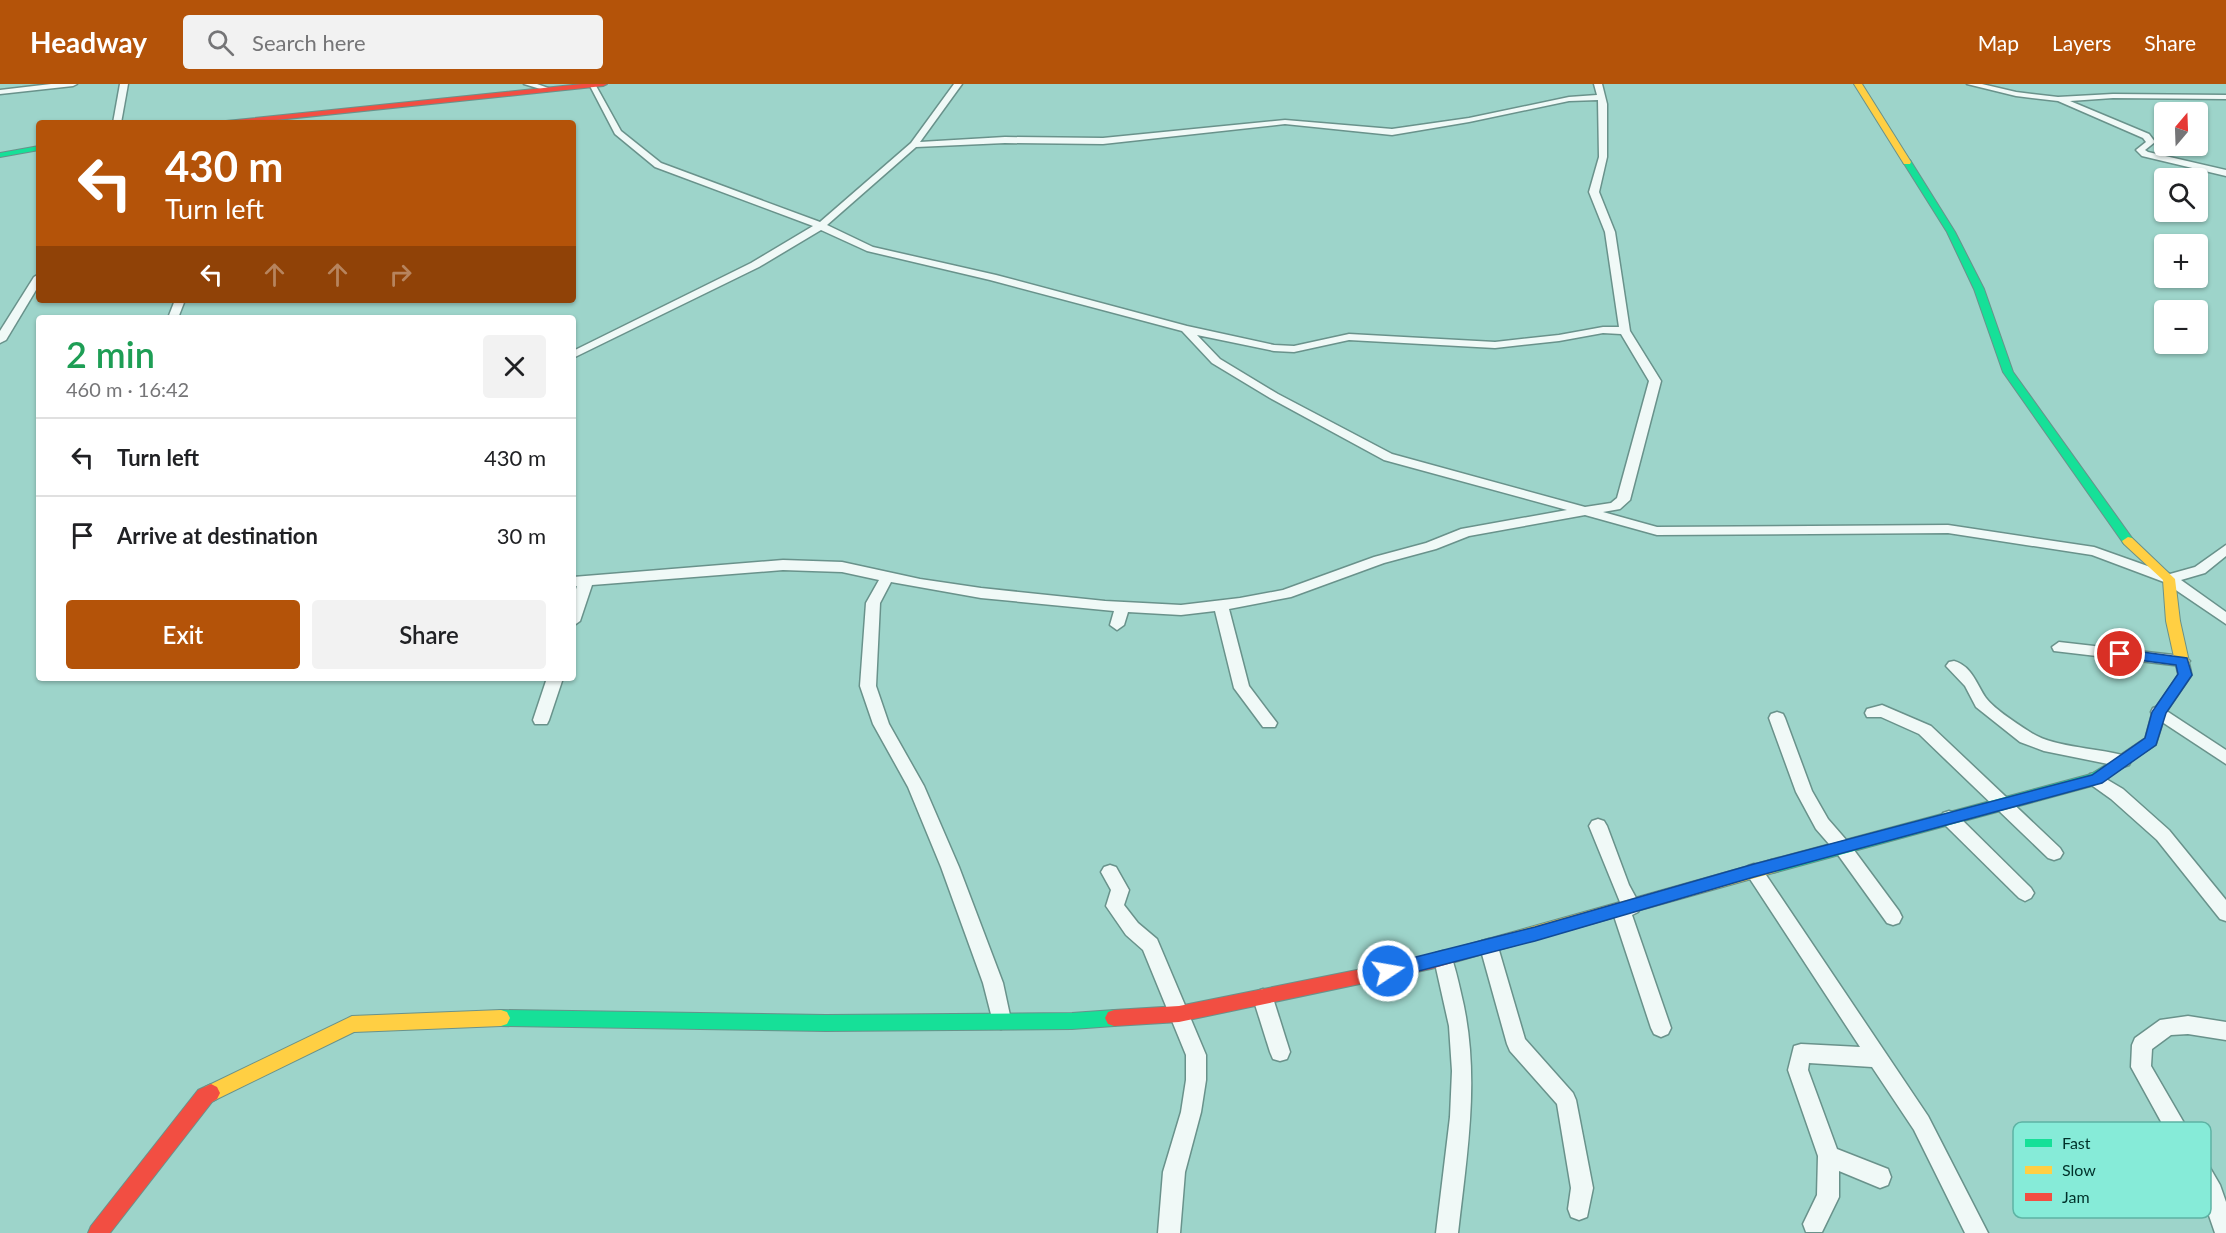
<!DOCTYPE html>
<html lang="en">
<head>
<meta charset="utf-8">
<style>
  body { margin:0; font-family:Lato,sans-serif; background:#f2f2f2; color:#202124; height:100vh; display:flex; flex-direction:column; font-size:22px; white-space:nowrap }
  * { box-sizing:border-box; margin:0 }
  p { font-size:20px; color:#757577 }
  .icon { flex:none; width:33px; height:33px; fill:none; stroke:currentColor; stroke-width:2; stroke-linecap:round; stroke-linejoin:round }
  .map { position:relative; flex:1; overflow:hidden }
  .side { position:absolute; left:36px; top:231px; width:540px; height:366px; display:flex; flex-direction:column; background:#fff; border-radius:6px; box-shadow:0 2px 4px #0004 }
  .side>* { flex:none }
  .hud { position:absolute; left:36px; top:36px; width:540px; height:183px; border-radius:6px; box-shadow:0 2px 4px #0004; background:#b45309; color:#fff; overflow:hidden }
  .needle { width:39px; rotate:19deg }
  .fabs { position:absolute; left:2154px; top:18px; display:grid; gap:12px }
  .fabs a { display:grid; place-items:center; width:54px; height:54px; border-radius:6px; background:#fff; box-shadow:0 2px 4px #0004; font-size:30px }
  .pin { position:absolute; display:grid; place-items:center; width:51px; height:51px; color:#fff; margin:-26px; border:3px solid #fff; border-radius:50%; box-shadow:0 2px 6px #0007 }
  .me { position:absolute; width:66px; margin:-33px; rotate:78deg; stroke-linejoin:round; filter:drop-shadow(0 0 4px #0008) }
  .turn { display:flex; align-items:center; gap:21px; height:126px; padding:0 30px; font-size:27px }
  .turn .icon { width:78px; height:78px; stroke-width:2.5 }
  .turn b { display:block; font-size:42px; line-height:51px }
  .lanes { display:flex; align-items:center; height:57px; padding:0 30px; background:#0003; justify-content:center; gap:30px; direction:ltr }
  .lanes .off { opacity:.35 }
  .round { display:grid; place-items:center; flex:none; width:63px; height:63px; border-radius:6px; background:#f2f2f2 }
  .headline { display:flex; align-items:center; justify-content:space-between; height:102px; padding:0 30px }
  h1 { font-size:36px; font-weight:600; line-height:45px; color:#1e9e55 }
  .primary-button { display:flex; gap:12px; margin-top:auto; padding:12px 30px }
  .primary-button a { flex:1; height:69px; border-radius:6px; background:#b45309; color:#fff; font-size:24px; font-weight:600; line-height:69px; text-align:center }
  .primary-button a+a { background:#f2f2f2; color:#202124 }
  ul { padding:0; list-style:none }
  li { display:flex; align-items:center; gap:18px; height:78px; padding:0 30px; border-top:2px solid #e0e0e0 }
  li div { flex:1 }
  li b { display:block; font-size:22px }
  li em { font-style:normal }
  header { display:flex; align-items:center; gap:36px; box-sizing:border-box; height:84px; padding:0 30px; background:#b45309; color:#fff }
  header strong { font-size:28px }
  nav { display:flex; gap:33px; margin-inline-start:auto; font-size:21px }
  .search { width:420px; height:54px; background:#f2f2f2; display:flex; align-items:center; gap:15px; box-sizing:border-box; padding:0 21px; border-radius:6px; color:#757577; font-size:22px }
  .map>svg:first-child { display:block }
</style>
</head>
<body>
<header>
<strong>Headway</strong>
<div class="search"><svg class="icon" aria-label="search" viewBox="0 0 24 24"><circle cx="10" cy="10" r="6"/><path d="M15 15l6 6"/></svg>Search here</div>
<nav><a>Map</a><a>Layers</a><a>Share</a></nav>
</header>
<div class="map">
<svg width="2226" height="1149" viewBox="0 0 2226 1149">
  <rect width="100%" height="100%" fill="#9dd4ca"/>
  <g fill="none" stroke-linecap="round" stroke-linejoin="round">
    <defs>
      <g id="street">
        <path d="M51,0H77L73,2L0,10V6Z"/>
        <path d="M120,0H128L121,39H113Z"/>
        <path d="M524,0H537L551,5L547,7Z"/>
        <path d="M589,0H595L621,47L661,79L820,138L911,59L954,0H962L920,58L1005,53L1103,54L1285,36L1392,45L1469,34L1569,13L1597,11L1594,0H1602L1607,20V73L1599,108L1615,148L1630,247L1661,297L1630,416L1620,425L1603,428L1657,443L1948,441L2094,463L2170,490L2195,483L2226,461V472L2205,489L2181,496L2226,528V540L2164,498L2092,471L1948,449L1657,451L1585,431L1469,452L1436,465L1384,479L1291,513L1229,525L1249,602L1277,639L1275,643H1263L1234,604L1215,527L1181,531L1128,528L1124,541L1117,546L1110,541L1114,527L981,514L891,498L880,519L876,602L889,640L924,702L959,783L1003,899L1011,936L1008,942L1001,945L994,942L983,899L941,783L908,703L873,640L860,602L866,519L879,496L842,488L783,486L592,501L580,537L573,542V515L577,502L573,503V493L783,476L842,478L920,495L981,504L1105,517L1181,521L1240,514L1283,506L1374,473L1426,459L1461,445L1567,426L1384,376L1270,314L1212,279L1182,247L990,196L867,167L821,146L759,183L573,274V267L751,179L813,142L655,83L615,50ZM1598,16L1599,73L1589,108L1605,148L1619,243H1603L1559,251L1495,258L1349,250L1294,262L1274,261L1187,242L996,191L873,163L827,141L916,63L1005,59L1103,60L1285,40L1392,51L1469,38L1569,17ZM1603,249L1621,250L1649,297L1617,414L1611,419L1585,423L1392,370L1278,310L1220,275L1197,251L1274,267L1294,268L1349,256L1495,264L1559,257Z"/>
        <path d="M1967,0H1982L2016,8L2058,13L2113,10L2226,11V15L2113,14L2070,17L2149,50L2155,58L2145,66L2148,68L2226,86V92L2142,72L2136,66L2146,58L2143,54L2058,17L2016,12Z"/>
        <path d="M39,190V201L6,256L0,259V247L34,193Z"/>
        <path d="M175,216H185L178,234H168Z"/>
        <path d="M2059,558L2182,572L2190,577L2182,582L2054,567L2052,563Z"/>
        <path d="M1954,577C1972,582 1977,601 1986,614C1994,625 2019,641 2030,648C2053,664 2101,664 2129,673L2131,677L2129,681L2123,683L2044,667L2020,658L1976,623L1965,602L1946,582L1949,578Z"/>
        <path d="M547,594H563L549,636L547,640H535L533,636Z"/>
        <path d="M1882,621L1931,642L2060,764L2063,769L2060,774L2054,776L2048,774L1919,650L1881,633H1867L1865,629L1867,625Z"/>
        <path d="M2159,622L2226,666V680L2153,632L2151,628L2153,624Z"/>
        <path d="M1777,628L1783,630L1785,634L1812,707L1828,735L1848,758L1899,827L1902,833L1899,839L1893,841L1887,839L1836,768L1816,745L1796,708L1769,634L1771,630Z"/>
        <path d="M2096,689L2123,705L2169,746L2226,816V837L2220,835L2157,756L2111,715L2090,700L2088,695L2090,690Z"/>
        <path d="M1949,727L1955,729L2031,804L2034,809L2031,814L2025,817L2019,814L1943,739L1941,734L1943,729Z"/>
        <path d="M1598,735L1604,737L1607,742L1629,801L1641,823L1638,828L1632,831L1671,944L1668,950L1661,953L1654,950L1651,944L1612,826L1615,821L1620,818L1589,742L1592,737Z"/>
        <path d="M1754,780L1760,782L1928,1032L1988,1149H1965L1914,1046L1872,983L1809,979L1808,986L1837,1065L1888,1085L1891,1093L1888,1101L1880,1104L1839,1087V1113L1822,1148H1806L1803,1140L1817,1111L1818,1072L1788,986L1794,962L1801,960L1860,963L1748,792L1745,787L1748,782Z"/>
        <path d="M1110,781L1116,783L1129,806L1124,821L1138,839L1157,855L1206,971V996L1201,1028L1185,1088L1180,1149H1158L1163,1088L1181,1028L1186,996V971L1143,866L1126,851L1106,822L1111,806L1101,788L1104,783Z"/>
        <path d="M1489,855L1496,857L1498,863L1525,955L1573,1009L1576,1016L1593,1104L1587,1133L1579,1136L1571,1133L1568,1125L1571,1104L1557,1020L1510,967L1507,960L1480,863L1482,857Z"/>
        <path d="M1443,867L1450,869C1455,882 1458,896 1461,909C1481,989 1467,1069 1458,1149H1436L1450,1033L1452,987L1449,942L1434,875L1436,869Z"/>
        <path d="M1263,905L1270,908L1273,914L1290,968L1287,975L1280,977L1273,975L1270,968L1253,914L1256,908Z"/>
        <path d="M2188,932L2226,938V956L2188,950L2171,951L2152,965L2151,982L2220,1101L2226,1118V1149H2215L2203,1114L2131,983L2132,961L2135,954L2160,936Z"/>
      </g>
      <g id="fast">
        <path d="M39,62V66L0,73V69Z"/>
        <path d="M1904,76H1910L1955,148L1984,205L2013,288L2132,454L2134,457L2132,460H2124L2003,288L1974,205L1947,148L1903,78Z"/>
        <path d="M2125,669L2130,671L2132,675L2130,679L2096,701L1773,789L1767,787L1765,782L1767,777L1773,775L2091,690Z"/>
        <path d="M501,926L826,931L1072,929L1114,926L1120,928L1123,934L1120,940L1114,942L1072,945L826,947L501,942L495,940L492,934L495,928Z"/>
      </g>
      <g id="slow">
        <path d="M1854,0H1862L1911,78L1910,80H1904Z"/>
        <path d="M2128,453L2132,454L2175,495L2180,537L2192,591L2166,629L2156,661L2125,681L2120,679L2118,675L2120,671L2145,654L2152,628L2178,591L2166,537L2163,496L2124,460L2122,457Z"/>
        <path d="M1773,775L1779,777L1781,782L1779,787L1773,789L1484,870L1478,868L1476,863L1478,858L1484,856Z"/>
        <path d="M501,926L507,928L510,934L507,940L501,942L354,948L217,1015L211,1018L205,1015L202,1009L205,1003L352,932Z"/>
      </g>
      <g id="jam">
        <path d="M582,0H607L603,2L248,39H222L226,37Z"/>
        <path d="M1484,856L1490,858L1492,863L1490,868L1431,885L1179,938L1114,942L1108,940L1105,934L1108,928L1114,926L1179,922L1431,871Z"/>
        <path d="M211,1000L217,1003L220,1009L217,1015L212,1018L110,1149H88L91,1142L198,1006Z"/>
      </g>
    </defs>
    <use href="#street" stroke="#69928b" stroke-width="3"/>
    <use href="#fast" stroke="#69928b" stroke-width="2"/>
    <use href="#slow" stroke="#69928b" stroke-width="2"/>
    <use href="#jam" stroke="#69928b" stroke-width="2"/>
    <use href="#street" fill="#f0f9f7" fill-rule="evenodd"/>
    <use href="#fast" fill="#16e098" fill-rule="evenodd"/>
    <use href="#slow" fill="#ffcf43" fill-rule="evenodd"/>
    <use href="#jam" fill="#f24e42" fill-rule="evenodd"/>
  </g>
  <path fill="#1a73e8" stroke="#114b97" stroke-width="1.5" d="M2120,565L2187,574L2192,591L2166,629L2156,661L2102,699L1754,793L1535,857L1388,895L1382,893L1380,887L1382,882L1388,880L1535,843L1754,780L2092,691L2145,654L2152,628L2178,590L2176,581L2115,573L2113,570Z"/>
  <rect x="2013" y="1038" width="198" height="96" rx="9" fill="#86ebd8" stroke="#5eb3a4" stroke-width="1.5"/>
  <rect x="2025" y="1055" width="27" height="8" fill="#16e098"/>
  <rect x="2025" y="1082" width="27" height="8" fill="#ffcf43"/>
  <rect x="2025" y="1109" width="27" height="8" fill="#f24e42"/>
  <g font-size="16" fill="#01312a">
    <text x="2062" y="1065">Fast</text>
    <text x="2062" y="1092">Slow</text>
    <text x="2062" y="1119">Jam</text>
  </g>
</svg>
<div class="fabs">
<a><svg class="needle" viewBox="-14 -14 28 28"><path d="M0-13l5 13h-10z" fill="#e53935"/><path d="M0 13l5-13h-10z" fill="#757577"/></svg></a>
<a><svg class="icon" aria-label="search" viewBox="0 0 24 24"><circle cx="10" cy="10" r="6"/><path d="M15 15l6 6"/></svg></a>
<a>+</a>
<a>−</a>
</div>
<div class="pin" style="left:2120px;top:570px;background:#d93025"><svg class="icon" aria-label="arrive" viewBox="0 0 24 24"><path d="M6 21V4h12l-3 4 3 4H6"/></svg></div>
<svg class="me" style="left:1388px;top:887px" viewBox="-20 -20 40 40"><circle r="17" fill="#1a73e8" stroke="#fff" stroke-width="3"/><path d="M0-11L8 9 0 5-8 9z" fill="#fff"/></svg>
<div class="hud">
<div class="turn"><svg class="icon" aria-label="left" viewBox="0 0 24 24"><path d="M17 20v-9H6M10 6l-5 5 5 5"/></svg><div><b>430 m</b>Turn left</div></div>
<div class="lanes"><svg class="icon" aria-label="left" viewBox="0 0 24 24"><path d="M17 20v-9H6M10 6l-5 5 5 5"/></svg><svg class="icon off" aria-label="ahead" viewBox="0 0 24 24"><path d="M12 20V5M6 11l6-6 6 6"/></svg><svg class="icon off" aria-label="ahead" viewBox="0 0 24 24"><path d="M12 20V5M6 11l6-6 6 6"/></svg><svg class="icon off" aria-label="right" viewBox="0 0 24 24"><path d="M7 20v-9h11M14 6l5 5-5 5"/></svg></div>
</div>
<section class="side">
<div class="headline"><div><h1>2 min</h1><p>460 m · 16:42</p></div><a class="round"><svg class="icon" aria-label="close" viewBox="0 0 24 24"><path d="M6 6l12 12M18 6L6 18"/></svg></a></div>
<ul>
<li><svg class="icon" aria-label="left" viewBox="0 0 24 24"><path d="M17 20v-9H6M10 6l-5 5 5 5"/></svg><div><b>Turn left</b></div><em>430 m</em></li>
<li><svg class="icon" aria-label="arrive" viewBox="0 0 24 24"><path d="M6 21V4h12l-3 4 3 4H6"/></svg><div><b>Arrive at destination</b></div><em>30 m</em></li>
</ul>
<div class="primary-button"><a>Exit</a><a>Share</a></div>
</section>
</div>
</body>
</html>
